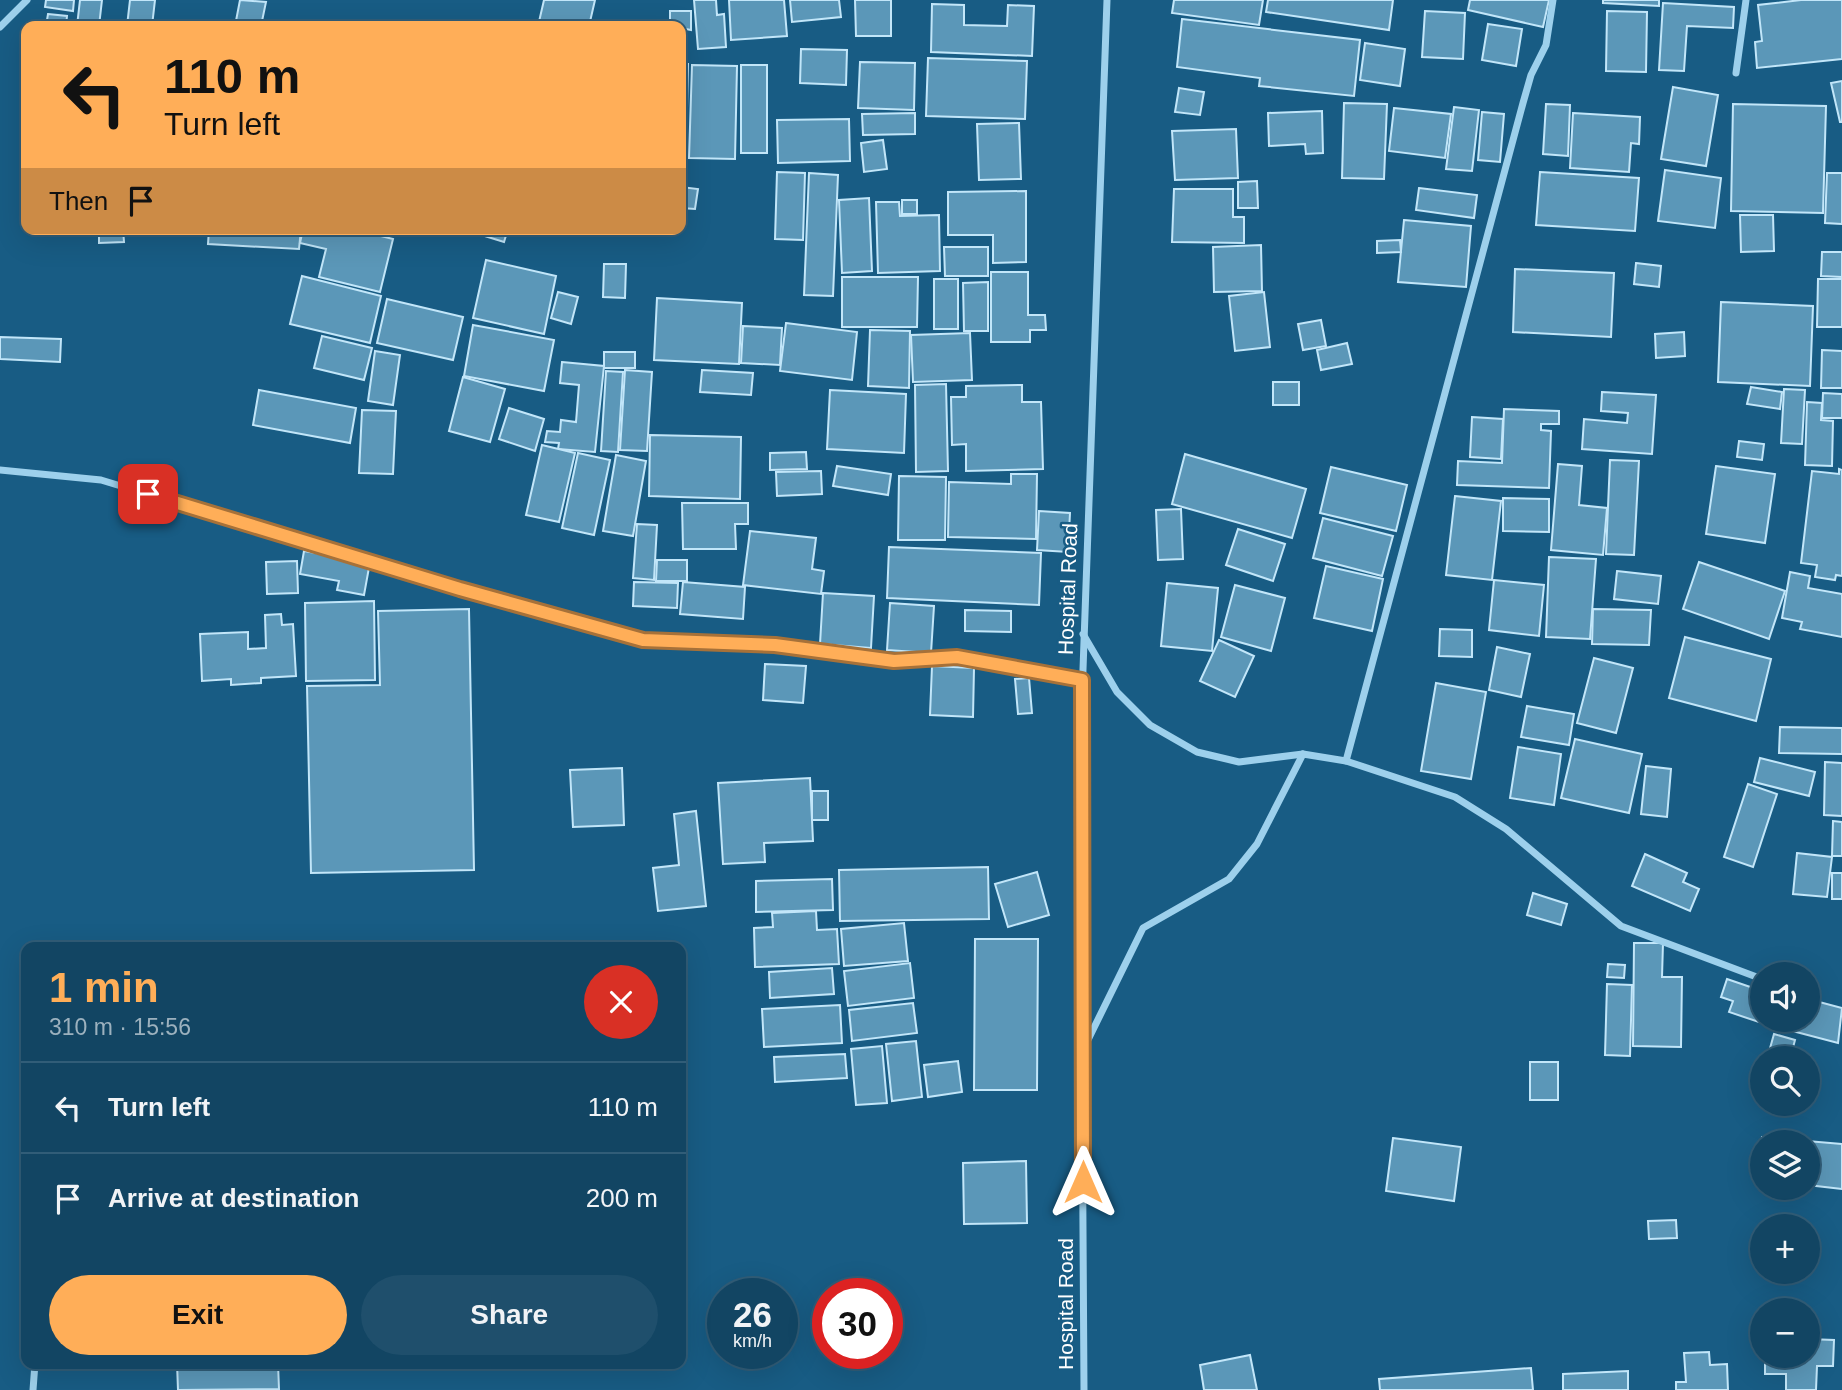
<!DOCTYPE html>
<html lang="en">
<head>
<meta charset="utf-8">
<style>
  body { margin:0; font-family:Arial,sans-serif; background:#1f4f6c; color:#f1f3f6; height:100vh; display:flex; flex-direction:column; font-size:26px; white-space:nowrap }
  * { box-sizing:border-box; margin:0 }
  p { font-size:23px; color:#9cb1be }
  .icon { flex:none; width:38px; height:38px; fill:none; stroke:currentColor; stroke-width:2; stroke-linecap:round; stroke-linejoin:round }
  .map { position:relative; flex:1; overflow:hidden }
  .sheet { position:absolute; left:21px; top:942px; width:665px; height:427px; display:flex; flex-direction:column; background:#124563; border-radius:14px; box-shadow:0 7px 28px #0002,0 0 0 2px #315d78 }
  .sheet>* { flex:none }
  .banner { position:absolute; left:21px; top:21px; width:665px; height:214px; border-radius:14px; box-shadow:0 7px 28px #0002,0 0 0 2px #315d78; background:#ffae58; color:#111; overflow:hidden }
  .controls { position:absolute; left:1750px; top:962px; display:grid; gap:14px }
  .controls a { display:grid; place-items:center; width:70px; height:70px; border-radius:50%; background:#124563; box-shadow:0 7px 28px #0002,0 0 0 2px #315d78; font-size:35px }
  .speed { position:absolute; left:707px; top:1278px; display:flex; gap:14px; font-size:35px; font-weight:700; text-align:center }
  .speed>* { display:grid; place-content:center; width:91px; height:91px; border-radius:50%; background:#124563; box-shadow:0 7px 28px #0002,0 0 0 2px #315d78; line-height:1 }
  .speed small { font-size:18px; font-weight:400 }
  .speed .limit { border:10px solid #d22; background:#fff; color:#111 }
  .pin { position:absolute; display:grid; place-items:center; width:60px; height:60px; color:#fff; margin:-30px; border-radius:14px; box-shadow:0 4px 10px #0006 }
  .me { position:absolute; width:77px; margin:-38px; rotate:0deg; stroke-linejoin:round; filter:drop-shadow(0 0 5px #0008) }
  .turn { display:flex; align-items:center; gap:24px; height:147px; padding:0 28px; font-size:32px }
  .turn .icon { width:91px; height:91px; stroke-width:2.5 }
  .turn b { display:block; font-size:49px; line-height:60px }
  .then { display:flex; align-items:center; height:66px; padding:0 28px; background:#0003; gap:14px; font-size:26px }
  .round { display:grid; place-items:center; flex:none; width:74px; height:74px; border-radius:37px; background:#1f4f6c }
  .summary { display:flex; align-items:center; justify-content:space-between; height:119px; padding:0 28px }
  h1 { font-size:42px; font-weight:600; line-height:52px; color:#ffae58 }
  .button { display:flex; gap:14px; margin-top:auto; padding:14px 28px }
  .button a { flex:1; height:80px; border-radius:42px; background:#ffae58; color:#111; font-size:28px; font-weight:600; line-height:80px; text-align:center }
  .button a+a { background:#1f4f6c; color:#f1f3f6 }
  ul { padding:0; list-style:none }
  li { display:flex; align-items:center; gap:21px; height:91px; padding:0 28px; border-top:2px solid #315d78 }
  li div { flex:1 }
  li b { display:block; font-size:26px }
  li em { font-style:normal }
  .map>svg:first-child { display:block }
</style>
</head>
<body>
<div class="map">
<svg width="1842" height="1390" viewBox="0 0 1842 1390">
  <rect width="100%" height="100%" fill="#185c84"/>
  <g fill="#5b97b8" stroke="#c2e6f9" stroke-width="2">
    <path d="M46,0H74L73,11L45,7Z"/>
    <path d="M80,0H102L99,26H77Z"/>
    <path d="M130,0H155L152,26H127Z"/>
    <path d="M240,0L266,2L261,26H235Z"/>
    <path d="M544,0H595L589,26H538Z"/>
    <path d="M694,0H716L717,15L724,14L726,47L698,49Z"/>
    <path d="M729,0H784L787,36L731,40Z"/>
    <path d="M790,0H839L841,17L792,22Z"/>
    <path d="M855,0H891V36H856Z"/>
    <path d="M1174,0H1263L1259,25L1172,13Z"/>
    <path d="M1268,0H1393L1389,30L1266,12Z"/>
    <path d="M1470,0H1549L1543,27L1468,10Z"/>
    <path d="M1603,0H1659V6L1603,3Z"/>
    <path d="M1842,0V59L1757,68L1755,42L1762,41L1758,5L1801,0Z"/>
    <path d="M1663,3L1734,7L1733,28L1687,26L1684,71L1659,70Z"/>
    <path d="M932,4L964,5V25L1007,26L1008,5L1034,6L1032,56L931,52Z"/>
    <path d="M670,11H691V30L670,26Z"/>
    <path d="M1425,11L1465,13L1463,59L1422,57Z"/>
    <path d="M1607,11L1647,12L1646,72L1606,71Z"/>
    <path d="M48,14L67,16L66,26H46Z"/>
    <path d="M1182,19L1360,40L1354,96L1259,86L1260,78L1177,67Z"/>
    <path d="M1488,24L1522,29L1516,66L1482,60Z"/>
    <path d="M1365,43L1405,49L1400,86L1360,80Z"/>
    <path d="M801,49L847,50L846,85L800,83Z"/>
    <path d="M928,58L1027,61L1025,119L926,116Z"/>
    <path d="M860,62L915,63L914,110L858,108Z"/>
    <path d="M681,64H688L686,152H681Z"/>
    <path d="M692,65L737,66L735,159L689,158Z"/>
    <rect x="741" y="65" width="26" height="88"/>
    <path d="M1842,81V122H1840L1831,83Z"/>
    <path d="M1673,87L1718,95L1706,166L1661,159Z"/>
    <path d="M1179,88L1204,92L1200,115L1175,112Z"/>
    <path d="M1344,103L1387,104L1384,179L1342,178Z"/>
    <path d="M1546,104L1570,105L1568,156L1543,154Z"/>
    <path d="M1733,104L1826,106L1823,213L1731,211Z"/>
    <path d="M1454,107L1479,110L1472,171L1446,169Z"/>
    <path d="M1394,108L1451,114L1445,158L1389,151Z"/>
    <path d="M1322,111L1323,153L1306,154L1305,144L1269,146L1268,113Z"/>
    <path d="M1482,112L1504,114L1500,162L1478,160Z"/>
    <path d="M915,113V134L863,135L862,114Z"/>
    <path d="M1573,113L1640,117L1639,144L1631,143L1629,172L1570,168Z"/>
    <path d="M849,119L850,161L778,163L777,120Z"/>
    <path d="M1019,123L1021,179L979,180L977,124Z"/>
    <path d="M1236,129L1238,178L1175,180L1172,131Z"/>
    <path d="M883,140L887,169L864,172L861,143Z"/>
    <path d="M1665,170L1721,178L1715,228L1658,221Z"/>
    <path d="M777,172L805,173L803,240L775,239Z"/>
    <path d="M1540,172L1639,178L1635,231L1536,225Z"/>
    <path d="M809,173L838,175L833,296L804,295Z"/>
    <path d="M1827,173H1842V224L1825,223Z"/>
    <path d="M1257,181L1258,208H1238V182Z"/>
    <path d="M681,187L698,189L695,209L681,208Z"/>
    <path d="M1419,188L1477,195L1474,218L1416,210Z"/>
    <path d="M1174,189H1233V217H1244V243L1172,242Z"/>
    <path d="M1026,191V262L993,263V235H948V192Z"/>
    <path d="M869,198L872,271L842,273L839,200Z"/>
    <rect x="902" y="200" width="15" height="14"/>
    <path d="M876,202H899L900,216L939,215L940,271L878,273Z"/>
    <path d="M1740,215H1773L1774,251L1741,252Z"/>
    <path d="M1404,220L1471,226L1466,287L1398,282Z"/>
    <path d="M99,229H123L124,242L99,243Z"/>
    <path d="M209,229H301L299,249L208,244Z"/>
    <path d="M303,229H353L393,239L380,292L319,277L326,249L300,243Z"/>
    <path d="M462,229H508L504,242Z"/>
    <path d="M1400,240L1401,252L1377,253V241Z"/>
    <path d="M1261,245L1262,291L1214,292L1213,247Z"/>
    <path d="M944,247H988V276H945Z"/>
    <path d="M1822,252H1842V277L1821,276Z"/>
    <path d="M486,260L556,276L544,334L473,318Z"/>
    <path d="M1636,263L1661,266L1659,287L1634,284Z"/>
    <path d="M604,264H626L625,298L603,297Z"/>
    <path d="M1515,269L1614,273L1611,337L1513,332Z"/>
    <path d="M991,272H1028V315H1045L1046,330H1030V342H991Z"/>
    <path d="M302,276L381,296L370,343L290,324Z"/>
    <path d="M842,277H918L917,327H842Z"/>
    <rect x="934" y="279" width="24" height="50"/>
    <path d="M1818,279H1842V327H1817Z"/>
    <path d="M988,282V331H964L963,283Z"/>
    <path d="M558,292L578,297L571,324L551,318Z"/>
    <path d="M1264,292L1270,347L1235,351L1229,296Z"/>
    <path d="M657,298L742,303L739,364L654,360Z"/>
    <path d="M387,299L463,317L453,360L377,343Z"/>
    <path d="M1721,302L1813,306L1810,386L1718,382Z"/>
    <path d="M1321,320L1326,346L1303,350L1298,324Z"/>
    <path d="M786,323L857,332L852,380L780,371Z"/>
    <path d="M473,325L554,340L544,391L464,376Z"/>
    <path d="M743,326L782,328L780,365L741,363Z"/>
    <path d="M870,330L910,331L909,388L868,386Z"/>
    <path d="M1684,332L1685,356L1656,358L1655,334Z"/>
    <path d="M970,333L972,380L913,382L911,335Z"/>
    <path d="M322,336L372,348L364,380L314,368Z"/>
    <path d="M0,337L61,339L60,362L0,359Z"/>
    <path d="M1347,343L1352,364L1321,370L1317,350Z"/>
    <path d="M1822,350L1842,351V388H1821Z"/>
    <path d="M375,351L400,355L393,405L368,401Z"/>
    <rect x="604" y="352" width="31" height="16"/>
    <path d="M562,362L604,366L595,452L558,449L559,443L545,442L547,431L560,432L561,420L576,422L579,385L560,383Z"/>
    <path d="M625,370L652,372L647,451L620,450Z"/>
    <path d="M702,370L753,373L751,395L700,392Z"/>
    <path d="M606,371L623,372L618,452L601,451Z"/>
    <path d="M463,377L505,389L490,442L449,431Z"/>
    <rect x="1273" y="382" width="26" height="23"/>
    <path d="M946,384L948,471L916,472L915,385Z"/>
    <path d="M1022,385V402H1041L1043,469L966,471V444L952,445L951,397H966V386Z"/>
    <path d="M1751,387L1782,392L1780,409L1747,404Z"/>
    <path d="M1784,389L1805,390L1802,444L1781,443Z"/>
    <path d="M259,390L356,408L350,443L253,425Z"/>
    <path d="M830,390L906,394L904,453L827,449Z"/>
    <path d="M1602,392L1656,395L1652,454L1582,449L1584,419L1627,423L1628,413L1601,411Z"/>
    <path d="M1823,393L1842,394V418H1822Z"/>
    <path d="M1807,402L1822,403L1821,420L1833,421L1832,466L1805,465Z"/>
    <path d="M509,408L544,419L535,451L499,439Z"/>
    <path d="M1504,409L1559,411V424H1541V430L1551,431L1549,488L1457,485L1458,461L1502,463Z"/>
    <path d="M362,410L396,411L393,474L359,473Z"/>
    <path d="M1472,417L1503,419L1501,459L1470,457Z"/>
    <path d="M650,435L741,437L740,499L649,496Z"/>
    <path d="M1739,441L1764,444L1762,460L1737,457Z"/>
    <path d="M542,445L575,453L559,522L526,515Z"/>
    <path d="M806,452L807,469L770,470V453Z"/>
    <path d="M578,453L610,460L594,535L562,528Z"/>
    <path d="M1185,454L1306,489L1292,538L1172,504Z"/>
    <path d="M616,455L646,461L633,536L603,531Z"/>
    <path d="M1610,460L1639,461L1634,555L1606,554Z"/>
    <path d="M1558,464L1582,466L1579,505L1607,508L1603,555L1551,550Z"/>
    <path d="M837,466L891,474L888,495L833,486Z"/>
    <path d="M1716,466L1775,474L1765,543L1706,534Z"/>
    <path d="M1331,467L1407,485L1396,531L1320,513Z"/>
    <path d="M1839,469L1842,470V576L1836,575L1835,580L1815,577L1817,565L1801,563L1812,471L1839,474Z"/>
    <path d="M821,471L822,494L777,496L776,472Z"/>
    <path d="M1011,474H1037L1036,539L948,537L949,482L1011,484Z"/>
    <path d="M899,476L946,477L945,540H898Z"/>
    <path d="M1455,496L1501,501L1492,580L1446,575Z"/>
    <path d="M1503,498L1549,499V532L1503,531Z"/>
    <path d="M682,503H748V524H735L736,549H683Z"/>
    <path d="M1181,509L1183,559L1158,560L1156,510Z"/>
    <path d="M1039,511L1070,513L1068,552L1037,550Z"/>
    <path d="M1323,518L1393,536L1382,576L1313,558Z"/>
    <path d="M637,524L657,525L654,580L633,578Z"/>
    <path d="M1238,529L1285,544L1273,581L1226,565Z"/>
    <path d="M750,531L816,538L812,569L824,571L821,594L743,585Z"/>
    <path d="M889,547L1041,553L1039,605L887,598Z"/>
    <path d="M304,551L370,562L364,595L337,590L339,581L300,574Z"/>
    <path d="M1549,557L1596,559L1590,639L1546,637Z"/>
    <path d="M657,560H687V581H656Z"/>
    <path d="M297,561L298,593L267,594L266,562Z"/>
    <path d="M1699,562L1785,591L1769,639L1683,609Z"/>
    <path d="M1326,566L1383,579L1372,631L1314,618Z"/>
    <path d="M1617,571L1661,576L1658,604L1614,599Z"/>
    <path d="M1790,572L1810,576L1808,588L1842,594V637L1800,629L1802,622L1782,618Z"/>
    <path d="M1494,580L1544,585L1539,636L1489,630Z"/>
    <path d="M634,582L678,583L677,608L633,606Z"/>
    <path d="M683,582L745,587L743,619L680,614Z"/>
    <path d="M1167,583L1218,588L1212,651L1161,646Z"/>
    <path d="M1235,585L1285,598L1271,651L1221,637Z"/>
    <path d="M823,593L874,596L871,648L820,644Z"/>
    <path d="M374,601L375,680L306,681L305,603Z"/>
    <path d="M890,603L934,606L931,653L887,650Z"/>
    <path d="M469,609L474,870L311,873L307,686L380,685L378,611Z"/>
    <path d="M1593,609L1651,610L1649,645L1592,644Z"/>
    <path d="M965,610L1011,611V632L965,631Z"/>
    <path d="M281,614L282,625L293,624L296,676L261,678V683L231,685V679L202,681L200,634L248,632V649L266,648L265,615Z"/>
    <path d="M1440,629L1472,630V657L1439,656Z"/>
    <path d="M1685,637L1771,659L1756,721L1669,698Z"/>
    <path d="M1219,640L1254,656L1235,697L1200,681Z"/>
    <path d="M1497,647L1530,654L1521,697L1489,690Z"/>
    <path d="M1594,658L1633,668L1616,733L1577,723Z"/>
    <path d="M765,664L806,666L803,703L763,700Z"/>
    <path d="M932,666L974,668L973,717L930,715Z"/>
    <path d="M1029,678L1032,713L1018,714L1015,679Z"/>
    <path d="M1436,683L1486,692L1471,779L1421,771Z"/>
    <path d="M1527,706L1574,714L1569,745L1521,737Z"/>
    <path d="M1780,727L1842,728V754L1779,753Z"/>
    <path d="M1575,739L1642,754L1629,813L1561,798Z"/>
    <path d="M1518,747L1561,754L1554,805L1510,798Z"/>
    <path d="M1760,758L1815,772L1809,796L1754,782Z"/>
    <path d="M1825,762L1842,763V816L1824,815Z"/>
    <path d="M1646,766L1671,769L1667,817L1641,814Z"/>
    <path d="M622,768L624,825L573,827L570,770Z"/>
    <path d="M810,778L813,841L764,843L765,862L723,864L718,783Z"/>
    <path d="M1748,784L1777,794L1753,867L1724,857Z"/>
    <rect x="812" y="791" width="16" height="29"/>
    <path d="M696,811L706,906L658,911L653,868L679,865L674,814Z"/>
    <path d="M1833,821L1842,822V856H1832Z"/>
    <path d="M1797,853L1832,857L1827,897L1793,894Z"/>
    <path d="M1645,854L1687,873L1683,882L1699,889L1690,911L1632,886Z"/>
    <path d="M988,867L989,919L840,921L839,870Z"/>
    <path d="M1037,872L1049,915L1008,927L995,884Z"/>
    <rect x="1832" y="873" width="10" height="26"/>
    <path d="M832,879L833,910L756,912V881Z"/>
    <path d="M1533,893L1567,904L1561,925L1527,915Z"/>
    <path d="M816,911L817,930L837,929L839,964L755,967L754,928L773,927L772,913Z"/>
    <path d="M904,923L908,961L844,966L841,929Z"/>
    <path d="M975,939H1038L1037,1090H974Z"/>
    <path d="M1634,943H1663L1662,977H1682L1681,1047L1633,1046Z"/>
    <path d="M910,963L914,998L848,1006L844,971Z"/>
    <path d="M1608,964L1625,965L1624,978L1607,977Z"/>
    <path d="M832,968L834,994L770,998L769,972Z"/>
    <path d="M1727,979L1762,991V1020H1780L1777,1028L1729,1012L1733,1001L1721,997Z"/>
    <path d="M1607,984L1632,985L1630,1056L1605,1055Z"/>
    <path d="M1808,999L1842,1008L1838,1043L1781,1028L1783,1020H1808Z"/>
    <path d="M913,1003L917,1033L852,1041L849,1010Z"/>
    <path d="M840,1005L842,1043L764,1047L762,1009Z"/>
    <path d="M1774,1034L1795,1040L1790,1059H1767Z"/>
    <path d="M916,1041L922,1097L892,1101L886,1044Z"/>
    <path d="M882,1046L887,1103L856,1105L851,1049Z"/>
    <path d="M845,1054L847,1078L775,1082L774,1057Z"/>
    <path d="M958,1061L962,1092L928,1097L924,1065Z"/>
    <rect x="1530" y="1062" width="28" height="38"/>
    <path d="M1762,1137L1842,1144V1189L1808,1185V1143H1762V1181H1758Z"/>
    <path d="M1393,1138L1461,1147L1454,1201L1386,1191Z"/>
    <path d="M1026,1161L1027,1223L964,1224L963,1163Z"/>
    <path d="M1676,1220L1677,1238L1649,1239L1648,1221Z"/>
    <path d="M1808,1339L1834,1340L1833,1366H1817L1816,1390H1786V1374H1765V1356H1808Z"/>
    <path d="M1709,1352L1710,1365L1727,1364L1728,1390H1676V1382H1686L1684,1353Z"/>
    <path d="M1250,1355L1257,1390H1204L1200,1365Z"/>
    <path d="M81,1363H104L103,1369Z"/>
    <path d="M177,1363H278L279,1389L178,1390Z"/>
    <path d="M1531,1368L1533,1390H1380L1379,1379Z"/>
    <path d="M1628,1371V1390H1563V1374Z"/>
  </g>
  <g fill="none" stroke-linecap="round" stroke-linejoin="round">
    <g stroke="#9dd0ec" stroke-width="7">
      <path d="M0,27L27,0"/>
      <path d="M1736,73L1746,0"/>
      <path d="M0,470L101,480L460,589L643,640L775,645L894,661L957,657L1082,679"/>
      <path d="M1083,634L1117,692L1150,725L1197,752L1239,762L1303,754L1346,761L1523,103L1531,75L1546,45L1553,0"/>
      <path d="M1346,761L1455,797L1506,829L1621,926L1762,979"/>
      <path d="M1083,1050L1143,928L1229,879L1257,844L1303,754"/>
      <path d="M33,1390L35,1363"/>
      <path d="M1084,1390L1080,753L1107,0"/>
    </g>
  </g>
  <g fill="none" stroke-linecap="round" stroke-linejoin="round">
    <defs>
      <path id="route" d="M148,494L460,589L643,640L775,645L894,661L957,657L1082,680L1083,1182"/>
    </defs>
    <use href="#route" stroke="#a67139" stroke-width="18"/>
    <use href="#route" stroke="#ffae58" stroke-width="12"/>
  </g>
  <g text-anchor="middle" stroke-width="5" stroke-linejoin="round" paint-order="stroke">
    <g font-size="21" fill="#fff" stroke="#185c84">
      <text transform="translate(1068 589) rotate(-88)" y="7">Hospital Road</text>
      <text transform="translate(1066 1304) rotate(-90)" y="7">Hospital Road</text>
    </g>
  </g>
</svg>
<div class="controls">
<a><svg class="icon" aria-label="sound" viewBox="0 0 24 24"><path d="M4 9h4l5-4v14l-5-4H4zM17 9q2 3 0 6"/></svg></a>
<a><svg class="icon" aria-label="search" viewBox="0 0 24 24"><circle cx="10" cy="10" r="6"/><path d="M15 15l6 6"/></svg></a>
<a><svg class="icon" aria-label="layers" viewBox="0 0 24 24"><path d="M12 4l9 5-9 5-9-5zM3 14l9 5 9-5"/></svg></a>
<a>+</a>
<a>−</a>
</div>
<div class="speed"><div>26<small>km/h</small></div><div class="limit">30</div></div>
<div class="pin" style="left:148px;top:494px;background:#d93025"><svg class="icon" aria-label="arrive" viewBox="0 0 24 24"><path d="M6 21V4h12l-3 4 3 4H6"/></svg></div>
<svg class="me" style="left:1083px;top:1182px" viewBox="-20 -20 40 40"><path d="M0-17L14 15 0 8-14 15z" fill="#ffae58" stroke="#fff" stroke-width="4"/></svg>
<div class="banner">
<div class="turn"><svg class="icon" aria-label="left" viewBox="0 0 24 24"><path d="M17 20v-9H6M10 6l-5 5 5 5"/></svg><div><b>110 m</b>Turn left</div></div>
<div class="then">Then<svg class="icon" aria-label="arrive" viewBox="0 0 24 24"><path d="M6 21V4h12l-3 4 3 4H6"/></svg></div>
</div>
<section class="sheet">
<div class="summary"><div><h1>1 min</h1><p>310 m · 15:56</p></div><a class="round" style="background:#d93025;color:#fff"><svg class="icon" aria-label="close" viewBox="0 0 24 24"><path d="M6 6l12 12M18 6L6 18"/></svg></a></div>
<ul>
<li><svg class="icon" aria-label="left" viewBox="0 0 24 24"><path d="M17 20v-9H6M10 6l-5 5 5 5"/></svg><div><b>Turn left</b></div><em>110 m</em></li>
<li><svg class="icon" aria-label="arrive" viewBox="0 0 24 24"><path d="M6 21V4h12l-3 4 3 4H6"/></svg><div><b>Arrive at destination</b></div><em>200 m</em></li>
</ul>
<div class="button"><a>Exit</a><a>Share</a></div>
</section>
</div>
</body>
</html>
